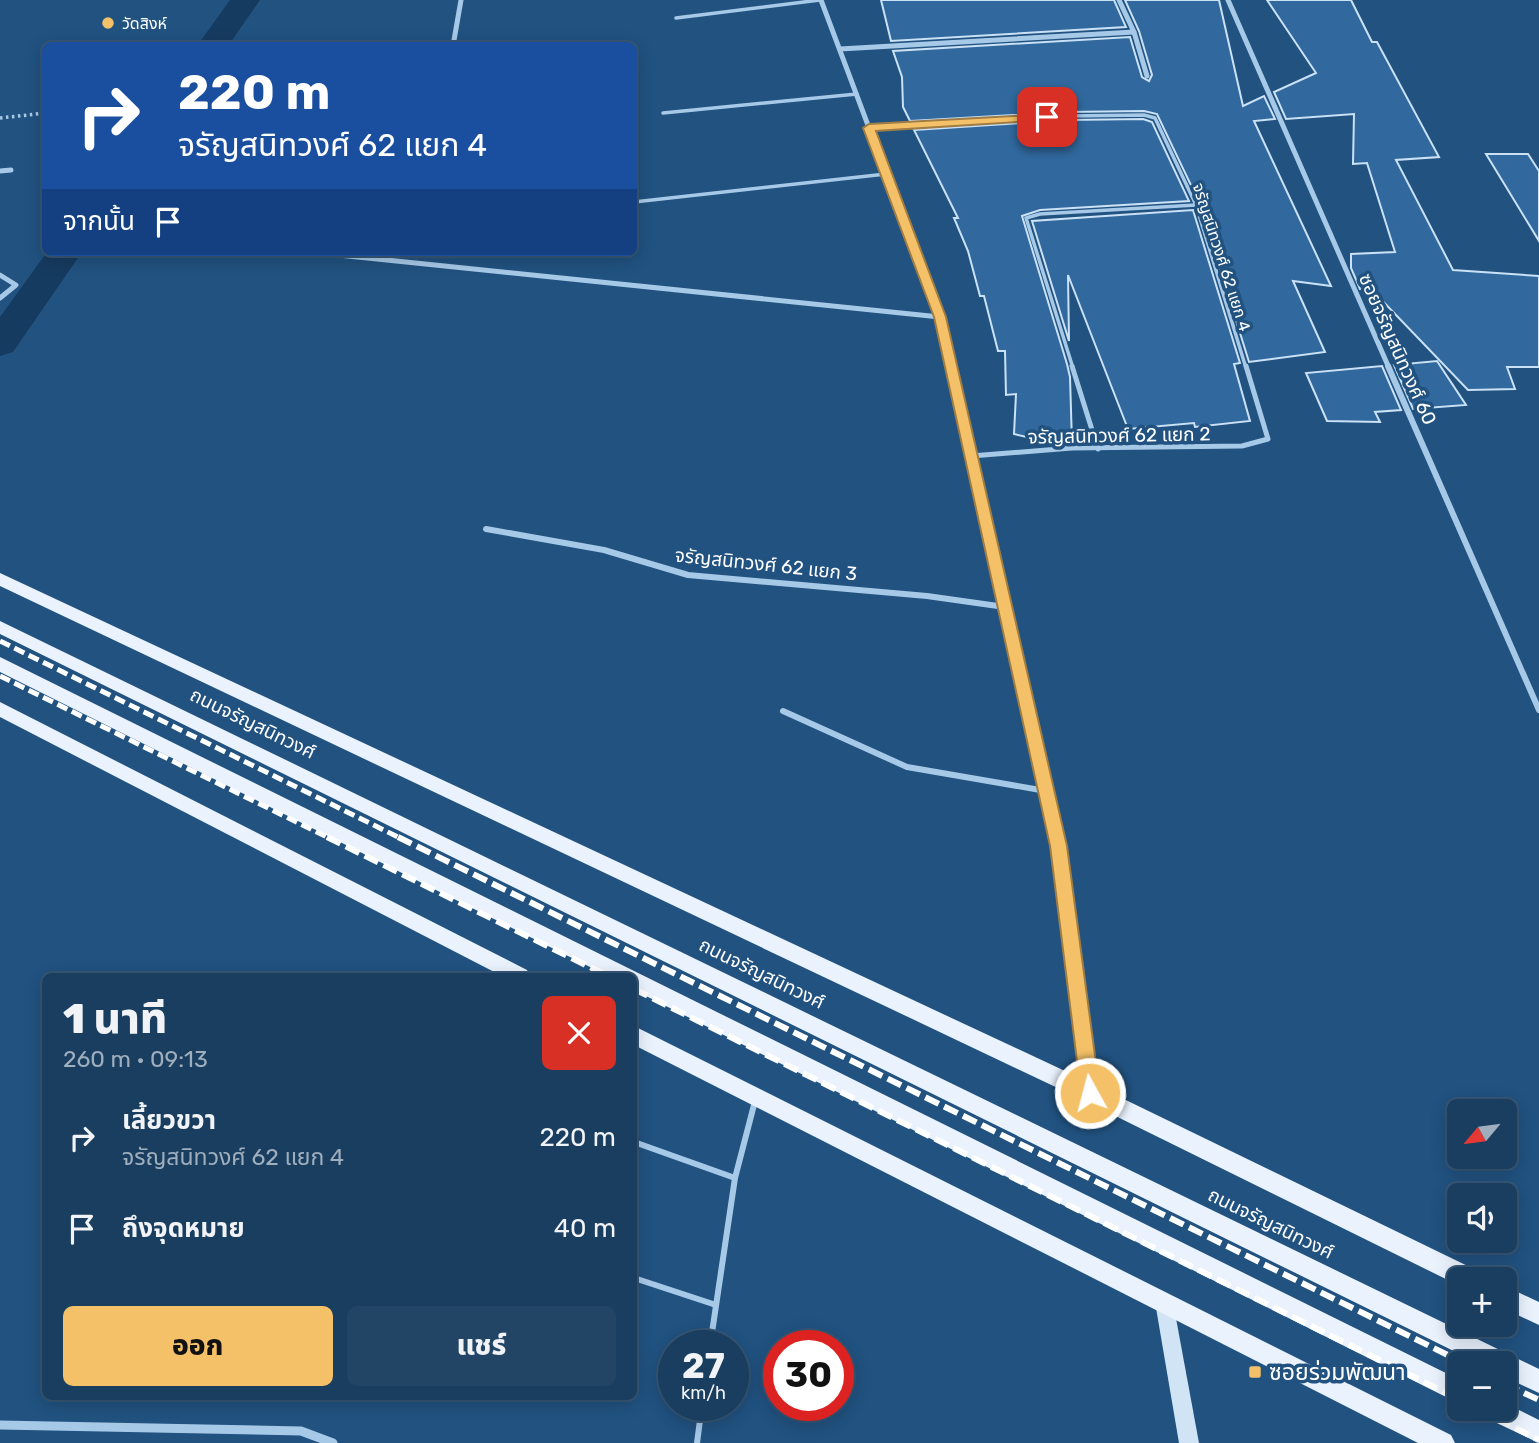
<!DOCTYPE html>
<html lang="th">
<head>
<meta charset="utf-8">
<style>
  body { margin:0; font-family:Rubik,"Noto Sans Thai",sans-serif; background:#224566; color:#f1f3f6; height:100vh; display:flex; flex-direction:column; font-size:26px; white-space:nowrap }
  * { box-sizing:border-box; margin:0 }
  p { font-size:23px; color:#9faebd }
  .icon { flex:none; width:38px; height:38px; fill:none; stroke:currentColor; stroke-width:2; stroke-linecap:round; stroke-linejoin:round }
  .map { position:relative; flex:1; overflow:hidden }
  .drawer { position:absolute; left:42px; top:973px; width:595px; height:427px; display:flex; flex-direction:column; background:#193e60; border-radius:10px; box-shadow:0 4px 18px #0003,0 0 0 2px #375775 }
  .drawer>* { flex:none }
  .banner { position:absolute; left:42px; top:42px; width:595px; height:214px; border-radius:10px; box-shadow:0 4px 18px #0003,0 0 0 2px #375775; background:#1a4fa0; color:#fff; overflow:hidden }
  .needle { width:46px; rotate:241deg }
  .buttons { position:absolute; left:1447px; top:1099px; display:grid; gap:14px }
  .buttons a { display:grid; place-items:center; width:70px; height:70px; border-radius:10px; background:#193e60; box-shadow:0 4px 18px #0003,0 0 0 2px #375775; font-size:35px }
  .speed { position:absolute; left:658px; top:1330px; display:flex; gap:14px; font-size:35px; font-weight:700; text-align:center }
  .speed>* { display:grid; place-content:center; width:91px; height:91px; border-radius:50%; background:#193e60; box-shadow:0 4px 18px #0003,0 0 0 2px #375775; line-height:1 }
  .speed small { font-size:18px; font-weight:400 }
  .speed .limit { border:10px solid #d22; background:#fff; color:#111 }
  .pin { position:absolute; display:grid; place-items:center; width:60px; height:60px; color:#fff; margin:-30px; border-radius:14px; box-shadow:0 4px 10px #0006 }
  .me { position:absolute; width:77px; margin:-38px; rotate:353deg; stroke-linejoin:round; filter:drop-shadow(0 0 5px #0008) }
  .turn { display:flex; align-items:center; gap:24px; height:147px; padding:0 21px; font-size:32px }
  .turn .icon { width:91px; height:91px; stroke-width:2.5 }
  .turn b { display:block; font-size:49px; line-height:60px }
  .then { display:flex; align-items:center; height:66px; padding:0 21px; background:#0003; gap:14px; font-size:26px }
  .round { display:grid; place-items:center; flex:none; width:74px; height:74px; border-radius:10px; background:#224566 }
  .headline { display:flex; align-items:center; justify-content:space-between; height:119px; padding:0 21px }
  h1 { font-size:42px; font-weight:800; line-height:52px }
  .cta { display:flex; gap:14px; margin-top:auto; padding:14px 21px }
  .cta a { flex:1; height:80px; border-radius:10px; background:#f4c168; color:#111; font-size:28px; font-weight:800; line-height:80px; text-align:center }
  .cta a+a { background:#224566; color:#f1f3f6 }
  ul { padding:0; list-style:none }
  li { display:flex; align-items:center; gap:21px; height:91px; padding:0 21px }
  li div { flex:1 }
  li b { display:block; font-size:26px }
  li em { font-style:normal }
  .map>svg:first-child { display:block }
</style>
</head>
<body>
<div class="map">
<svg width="1539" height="1443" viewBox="0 0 1539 1443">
  <rect width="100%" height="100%" fill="#215280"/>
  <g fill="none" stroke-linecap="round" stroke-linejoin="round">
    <g fill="#163b60" fill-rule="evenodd">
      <path d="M230,0H260L228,46H197Z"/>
      <path d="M47,252H82L13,352L0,356V317Z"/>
    </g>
  </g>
  <g fill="#31699e" stroke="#cae1f6" stroke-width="2">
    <path d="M881,0H1114L1126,27L891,41Z"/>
    <path d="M1125,0H1219L1243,106L1264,96L1275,119L1254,121L1331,286L1293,281L1325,352L1249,362L1200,204L1157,114L1144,111L1066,112L910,121L903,107L902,77L893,51L1130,37L1142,77L1149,81L1152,75L1139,31Z"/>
    <path d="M1267,0H1351L1372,42H1377L1439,157L1396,160L1453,270L1539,276V367H1507L1515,389L1468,390L1372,290L1360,289L1351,268V254L1395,252L1367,163L1353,164L1354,114L1286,119L1274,92L1316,73Z"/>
    <path d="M1143,119L1152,122L1189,201L1040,210L1022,216L1067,364L1070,377L1072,443L1056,444L1014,434L1016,394L1006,395L1005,351H998L984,296H980L968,251L954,218H958L914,130L1066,120Z"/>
    <path d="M1486,154H1528L1539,171V241Z"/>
    <path d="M1193,210L1240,363L1234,364L1250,421L1195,427L1194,423L1128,429L1068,275L1069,341L1032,221Z"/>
    <path d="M1437,361L1466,405L1413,409L1394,365Z"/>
    <path d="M1382,366L1401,410L1375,412L1380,422L1327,421L1306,373Z"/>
  </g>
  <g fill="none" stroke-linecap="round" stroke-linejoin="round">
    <path stroke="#a7c9e8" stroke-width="3.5" stroke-dasharray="2.5 3.5" stroke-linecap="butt" d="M0,118L46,113"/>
    <g stroke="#a7c9e8" stroke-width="3.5">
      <path d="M676,18L820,0"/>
      <path d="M663,113L857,94"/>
      <path d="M869,128L1066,116L1144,115L1155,118L1196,205L1246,368"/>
      <path d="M634,202L886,174"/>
      <path d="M1073,368L1026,218L1040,214L1196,205"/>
    </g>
    <g stroke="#a7c9e8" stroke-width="5">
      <path d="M1072,366L1098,449"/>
      <path d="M971,456L1072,448L1242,446L1268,439L1246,366"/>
    </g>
    <g stroke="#a7c9e8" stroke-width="6">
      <path d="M634,1142L735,1178"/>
      <path d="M634,1278L716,1305"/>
      <path d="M710,1346L735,1178L755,1101"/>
      <path d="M697,1443L702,1405"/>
    </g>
    <g stroke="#a7c9e8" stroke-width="5">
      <path d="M821,0L940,317L951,368"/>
      <path d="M1119,0L1134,32L1147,76"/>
      <path d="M1228,0L1389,368"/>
      <path d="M453,46L461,0"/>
      <path d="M840,49L1134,32"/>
      <path d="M0,171L11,170"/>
      <path d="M309,252L940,317"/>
      <path d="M0,275L16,285L0,298"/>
    </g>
    <g stroke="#a7c9e8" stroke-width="6">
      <path d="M951,366L1057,839"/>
      <path d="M1388,366L1539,710"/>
      <path d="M486,529L604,550L688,575L927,596L1005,607"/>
      <path d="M783,711L907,767L1046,791"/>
    </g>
    <g stroke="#a7c9e8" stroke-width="9">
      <path d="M1057,837L1090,1088"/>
      <path d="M0,1425L301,1431L333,1443"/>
    </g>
    <path fill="#d1e4f6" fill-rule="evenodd" d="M1164,1293L1170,1296L1173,1302L1199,1443H1179L1155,1302L1158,1296Z"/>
    <g fill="#e9f2fd" fill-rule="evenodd">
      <path d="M0,573L1097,1086L1478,1271L1481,1279H1460V1286L1083,1100L0,586Z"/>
      <path d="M0,621L1539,1369V1393L1505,1377V1363H1478L0,634Z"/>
      <path d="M0,657L1460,1380V1404L634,990V976H608L0,672Z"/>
      <path d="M0,702L527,970L530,976H502L0,717Z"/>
      <path d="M634,1026L1451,1435L1455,1443H1418L634,1045Z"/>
      <path d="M1505,1286L1539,1302V1325L1505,1309Z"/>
      <path d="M1505,1403L1539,1420V1443L1484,1417L1480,1409H1505Z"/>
    </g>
    <g stroke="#fff" stroke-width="5" stroke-dasharray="11 5" stroke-linecap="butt">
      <path d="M0,641L402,839"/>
      <path d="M0,676L331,839"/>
    </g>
    <g stroke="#fff" stroke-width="6" stroke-dasharray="15 6" stroke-linecap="butt">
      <path d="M327,837L608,976"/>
      <path d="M398,837L1464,1363"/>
      <path d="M634,989L1460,1400"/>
      <path d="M1505,1384L1539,1400"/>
      <path d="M1478,1409L1539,1440"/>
    </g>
  </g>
  <path fill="#f4c168" stroke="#9f7d44" stroke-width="2" d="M1047,114L1053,117L1051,120L876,131L946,317L1067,846L1100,1093L1097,1099L1090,1102L1083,1099L1081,1093L1050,846L934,317L863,128L869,124Z"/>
  <g fill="#f4c168" stroke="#215280" stroke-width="2.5">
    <circle cx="108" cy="23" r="7"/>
    <rect x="1248" y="1365" width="14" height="14" rx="3.5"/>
  </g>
  <g text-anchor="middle" stroke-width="7" stroke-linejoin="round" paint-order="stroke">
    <g font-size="16" fill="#fff" stroke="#215280" text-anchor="start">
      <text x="122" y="29">วัดสิงห์</text>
    </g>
    <g font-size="16" fill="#fff" stroke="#215280">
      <text transform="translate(1222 257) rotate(72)" y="6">จรัญสนิทวงศ์ 62 แยก 4</text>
    </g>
    <g font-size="19" fill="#fff" stroke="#215280">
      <text transform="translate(1398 349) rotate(66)" y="7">ซอยจรัญสนิทวงศ์ 60</text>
      <text transform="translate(1119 435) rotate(-1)" y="7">จรัญสนิทวงศ์ 62 แยก 2</text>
      <text transform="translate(766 564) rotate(6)" y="7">จรัญสนิทวงศ์ 62 แยก 3</text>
      <text transform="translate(253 723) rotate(26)" y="7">ถนนจรัญสนิทวงศ์</text>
      <text transform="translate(762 973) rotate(26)" y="7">ถนนจรัญสนิทวงศ์</text>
      <text transform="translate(1271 1223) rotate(26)" y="7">ถนนจรัญสนิทวงศ์</text>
    </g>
    <g font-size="23" fill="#fff" stroke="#215280" text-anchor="start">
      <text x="1269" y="1380">ซอยร่วมพัฒนา</text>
    </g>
  </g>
</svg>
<div class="buttons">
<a><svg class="needle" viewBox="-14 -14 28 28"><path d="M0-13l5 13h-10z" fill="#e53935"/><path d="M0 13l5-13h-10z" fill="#9faebd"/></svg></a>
<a><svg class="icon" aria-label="sound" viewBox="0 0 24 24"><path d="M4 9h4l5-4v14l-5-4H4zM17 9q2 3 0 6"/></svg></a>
<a>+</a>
<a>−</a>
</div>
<div class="speed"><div>27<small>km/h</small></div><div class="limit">30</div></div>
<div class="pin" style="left:1047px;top:117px;background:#d93025"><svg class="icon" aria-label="arrive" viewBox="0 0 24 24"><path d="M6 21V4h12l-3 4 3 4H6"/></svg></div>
<svg class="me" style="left:1090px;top:1093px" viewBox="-20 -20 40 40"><circle r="17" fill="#f4c168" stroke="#fff" stroke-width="3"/><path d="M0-11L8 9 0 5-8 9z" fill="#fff"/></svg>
<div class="banner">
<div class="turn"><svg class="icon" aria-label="right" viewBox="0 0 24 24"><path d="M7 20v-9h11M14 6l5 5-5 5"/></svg><div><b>220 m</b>จรัญสนิทวงศ์ 62 แยก 4</div></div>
<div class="then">จากนั้น<svg class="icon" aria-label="arrive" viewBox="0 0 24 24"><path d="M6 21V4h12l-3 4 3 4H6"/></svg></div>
</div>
<section class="drawer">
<div class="headline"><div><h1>1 นาที</h1><p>260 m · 09:13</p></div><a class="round" style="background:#d93025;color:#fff"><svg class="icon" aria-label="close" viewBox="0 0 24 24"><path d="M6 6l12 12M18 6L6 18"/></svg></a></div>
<ul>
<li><svg class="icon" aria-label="right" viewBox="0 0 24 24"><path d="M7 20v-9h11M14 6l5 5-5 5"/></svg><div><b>เลี้ยวขวา</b><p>จรัญสนิทวงศ์ 62 แยก 4</p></div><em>220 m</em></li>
<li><svg class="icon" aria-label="arrive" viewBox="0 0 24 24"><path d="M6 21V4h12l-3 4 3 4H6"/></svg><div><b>ถึงจุดหมาย</b></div><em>40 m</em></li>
</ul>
<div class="cta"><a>ออก</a><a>แชร์</a></div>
</section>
</div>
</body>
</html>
